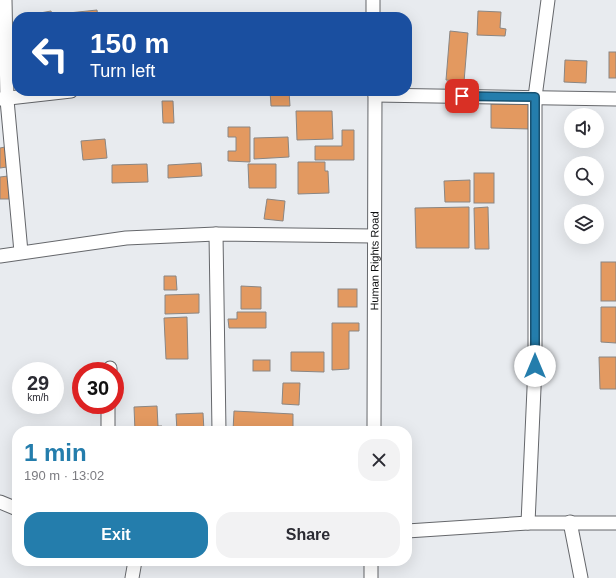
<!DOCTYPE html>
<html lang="en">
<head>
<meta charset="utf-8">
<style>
  body { margin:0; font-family:Arial,sans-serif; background:#f2f2f3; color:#2b2b33; height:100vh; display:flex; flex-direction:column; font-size:15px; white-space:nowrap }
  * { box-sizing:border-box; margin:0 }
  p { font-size:13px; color:#7c7c81 }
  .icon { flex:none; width:22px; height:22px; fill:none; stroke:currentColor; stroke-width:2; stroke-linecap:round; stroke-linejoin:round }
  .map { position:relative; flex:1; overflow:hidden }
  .details { position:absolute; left:12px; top:426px; width:400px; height:140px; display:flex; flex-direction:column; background:#fff; border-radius:16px; box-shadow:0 4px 16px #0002 }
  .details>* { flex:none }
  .top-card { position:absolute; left:12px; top:12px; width:400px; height:84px; border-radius:16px; box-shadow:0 4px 16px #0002; background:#1a4fa0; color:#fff; overflow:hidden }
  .fabs { position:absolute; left:564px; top:108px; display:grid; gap:8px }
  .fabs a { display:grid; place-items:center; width:40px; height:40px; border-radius:50%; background:#fff; box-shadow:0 4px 16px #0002; font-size:20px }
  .speed { position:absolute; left:12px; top:362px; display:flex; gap:8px; font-size:20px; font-weight:700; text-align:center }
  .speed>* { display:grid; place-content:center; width:52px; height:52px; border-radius:50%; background:#fff; box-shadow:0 4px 16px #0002; line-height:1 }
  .speed small { font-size:10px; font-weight:400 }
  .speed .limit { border:6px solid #d22; background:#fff; color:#111 }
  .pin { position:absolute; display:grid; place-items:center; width:34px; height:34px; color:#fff; margin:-17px; border-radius:8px; box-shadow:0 2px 6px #0006 }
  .me { position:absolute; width:44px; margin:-22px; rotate:0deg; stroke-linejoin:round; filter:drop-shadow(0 0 3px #0008) }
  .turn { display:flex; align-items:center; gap:14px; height:84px; padding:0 12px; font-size:18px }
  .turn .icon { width:52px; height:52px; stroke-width:2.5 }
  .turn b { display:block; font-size:28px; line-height:34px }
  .round { display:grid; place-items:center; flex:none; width:42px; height:42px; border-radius:16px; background:#f2f2f3 }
  .headline { display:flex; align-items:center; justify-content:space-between; height:68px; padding:0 12px }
  h1 { font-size:24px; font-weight:700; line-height:30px; color:#247dac }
  .button { display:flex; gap:8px; margin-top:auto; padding:8px 12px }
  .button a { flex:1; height:46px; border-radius:16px; background:#247dac; color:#fff; font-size:16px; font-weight:700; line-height:46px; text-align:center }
  .button a+a { background:#f2f2f3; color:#2b2b33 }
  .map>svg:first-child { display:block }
</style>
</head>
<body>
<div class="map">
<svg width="616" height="578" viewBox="0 0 616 578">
  <rect width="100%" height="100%" fill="#e8ebef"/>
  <g fill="#e39960" stroke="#8a8683">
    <path d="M97,10L98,17H60L59,14Z"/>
    <path d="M51,11L53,17H41L40,13Z"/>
    <path d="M478,11L501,12L500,28L506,29L505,36L477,35Z"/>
    <path d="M450,31L468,33L464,82L446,80Z"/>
    <rect x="609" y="52" width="7" height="26"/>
    <path d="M565,60L587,61L586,83L564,82Z"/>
    <path d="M270,91H289L290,106H271Z"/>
    <path d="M162,101H173L174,123H163Z"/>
    <path d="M491,104H530V129L491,128Z"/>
    <path d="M296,111H332L333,139L297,140Z"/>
    <path d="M228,127H250V162L228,161V151H236V137H228Z"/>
    <path d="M342,130H354V160H315V146H342Z"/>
    <path d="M288,137L289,157L254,159V138Z"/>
    <path d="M105,139L107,158L83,160L81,141Z"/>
    <path d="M5,147L7,167L0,168V148Z"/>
    <path d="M298,162H325V171H328L329,193L298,194Z"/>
    <path d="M201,163L202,176L168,178V165Z"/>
    <path d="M147,164L148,182L112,183V165Z"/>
    <path d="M248,164H276V188H249Z"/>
    <rect x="474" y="173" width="20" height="30"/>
    <path d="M8,176L9,199H0V177Z"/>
    <path d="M470,180V202H445L444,181Z"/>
    <path d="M267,199L285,201L283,221L264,219Z"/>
    <path d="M469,207V248H416L415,208Z"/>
    <path d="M488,207L489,249H475L474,208Z"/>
    <rect x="601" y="262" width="15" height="39"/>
    <path d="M164,276H176L177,290H164Z"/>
    <path d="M241,286L261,287V309H241Z"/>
    <rect x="338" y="289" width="19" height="18"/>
    <path d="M199,294V313L165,314V295Z"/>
    <path d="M601,307H616V343L601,342Z"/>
    <path d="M237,312H266V328H229L228,319H237Z"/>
    <path d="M187,317L188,359H166L164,318Z"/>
    <path d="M332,323H359V331H349V369L332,370Z"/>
    <path d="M291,352H324V372L291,371Z"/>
    <path d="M599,357H616V389H600Z"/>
    <rect x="253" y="360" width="17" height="11"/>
    <path d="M283,383H300L299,405L282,404Z"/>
    <path d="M157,406L158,426H162V431H135L134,407Z"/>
    <path d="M234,411L293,414V431H233Z"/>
    <path d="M203,413L204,431H177L176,414Z"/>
    <rect x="303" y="428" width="22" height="3"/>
  </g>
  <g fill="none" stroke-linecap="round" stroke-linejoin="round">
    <defs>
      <g id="minor">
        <path d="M5,0L7,100L21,252"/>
        <path d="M373,17V0"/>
        <path d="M375,95L616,99"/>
        <path d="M0,99L71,91"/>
        <path d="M216,234L219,431"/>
        <path d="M0,256L126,238L216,234L373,236"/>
        <path d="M110,371V368"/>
        <path d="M108,431V405"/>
        <path id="s1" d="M374,431L375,91"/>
        <path d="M0,502L17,509"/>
        <path d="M570,522L581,578"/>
        <path d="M528,523L535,366V97L548,0"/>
        <path d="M407,531L528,523H616"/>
        <path d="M132,578L135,561"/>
        <path d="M371,578V561"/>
      </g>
    </defs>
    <use href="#minor" stroke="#65676b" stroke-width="15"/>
    <use href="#minor" stroke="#fff" stroke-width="13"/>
  </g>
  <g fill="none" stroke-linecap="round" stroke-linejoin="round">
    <defs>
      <path id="route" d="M462,96L535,97V366"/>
    </defs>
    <use href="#route" stroke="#175170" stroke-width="10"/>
    <use href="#route" stroke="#247dac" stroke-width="7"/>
  </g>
  <g text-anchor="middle" stroke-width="3" stroke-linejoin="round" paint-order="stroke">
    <g font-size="11" fill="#0e0f10" stroke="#fff">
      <text dy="4" stroke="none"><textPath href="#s1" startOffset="170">Human Rights Road</textPath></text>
    </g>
  </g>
</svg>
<div class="fabs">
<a><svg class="icon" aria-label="sound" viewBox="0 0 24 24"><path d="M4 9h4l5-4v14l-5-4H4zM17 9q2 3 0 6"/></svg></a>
<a><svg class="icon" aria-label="search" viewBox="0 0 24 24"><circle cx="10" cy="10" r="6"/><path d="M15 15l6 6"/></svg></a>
<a><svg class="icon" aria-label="layers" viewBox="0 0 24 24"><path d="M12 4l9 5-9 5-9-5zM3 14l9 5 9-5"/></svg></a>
</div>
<div class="speed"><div>29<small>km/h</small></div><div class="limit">30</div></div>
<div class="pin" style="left:462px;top:96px;background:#d93025"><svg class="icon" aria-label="arrive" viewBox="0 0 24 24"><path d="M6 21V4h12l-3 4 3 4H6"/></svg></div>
<svg class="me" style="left:535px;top:366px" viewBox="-20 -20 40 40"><circle r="19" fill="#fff"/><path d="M0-13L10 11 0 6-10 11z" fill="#247dac"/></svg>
<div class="top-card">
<div class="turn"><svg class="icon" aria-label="left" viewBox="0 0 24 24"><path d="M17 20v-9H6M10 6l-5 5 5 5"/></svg><div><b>150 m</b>Turn left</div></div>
</div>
<section class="details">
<div class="headline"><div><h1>1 min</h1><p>190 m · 13:02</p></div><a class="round"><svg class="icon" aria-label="close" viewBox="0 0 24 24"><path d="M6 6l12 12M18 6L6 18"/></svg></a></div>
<div class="button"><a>Exit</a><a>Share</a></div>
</section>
</div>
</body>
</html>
